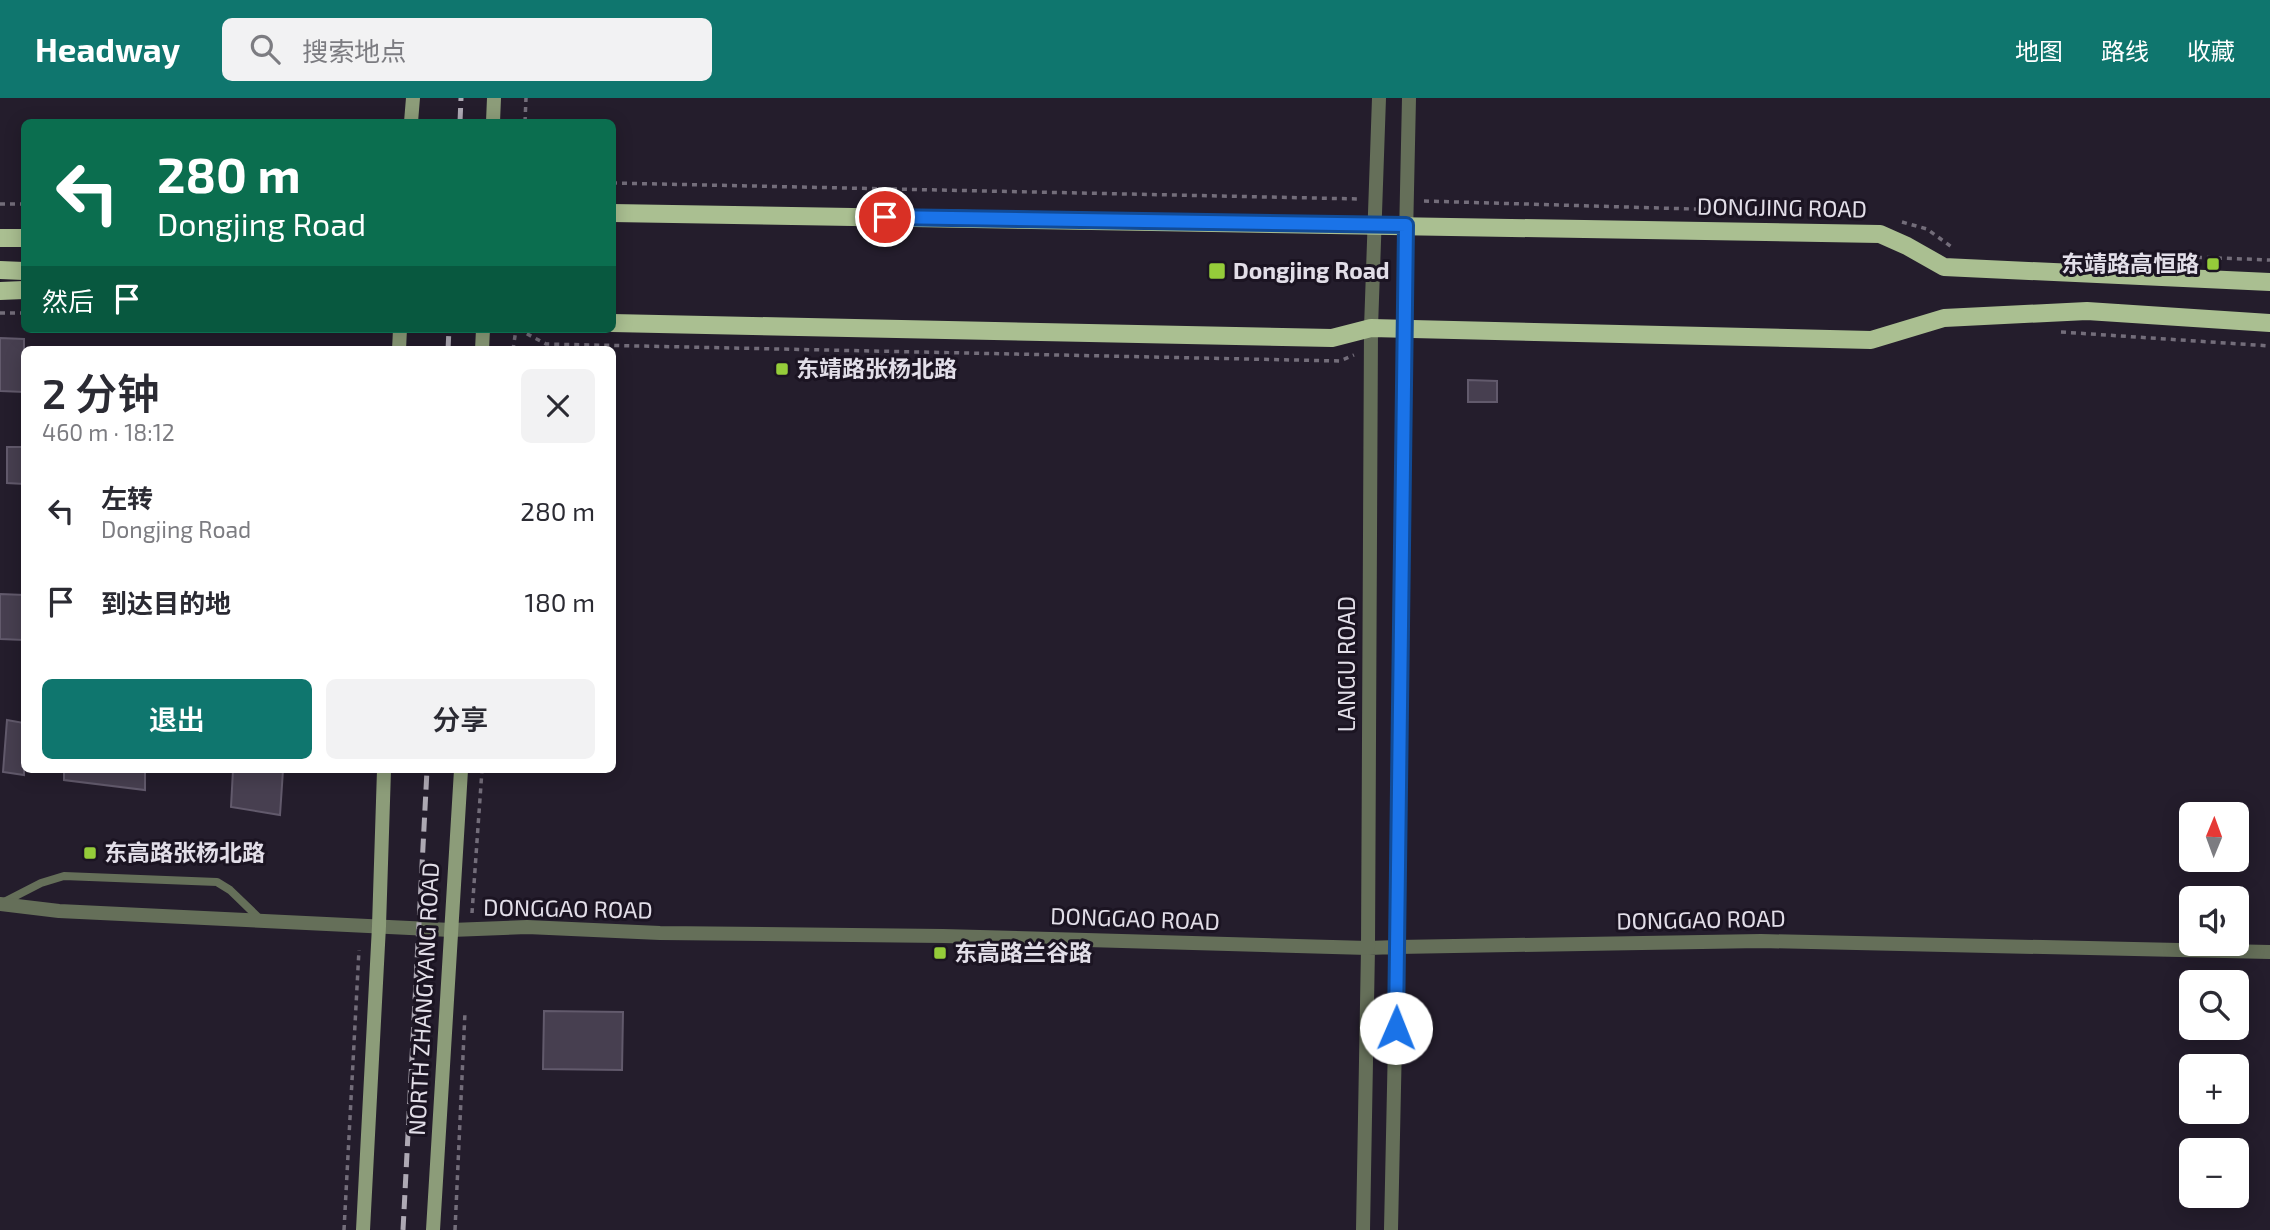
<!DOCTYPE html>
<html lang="zh">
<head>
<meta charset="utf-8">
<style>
  body { margin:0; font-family:"Exo 2","Noto Sans SC",sans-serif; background:#f2f2f3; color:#2b2b33; height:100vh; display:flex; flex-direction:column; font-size:26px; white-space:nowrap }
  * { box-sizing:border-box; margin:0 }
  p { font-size:23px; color:#7c7c81 }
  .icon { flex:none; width:38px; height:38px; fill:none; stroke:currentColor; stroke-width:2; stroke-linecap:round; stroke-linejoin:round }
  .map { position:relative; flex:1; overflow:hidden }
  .details { position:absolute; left:21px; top:248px; width:595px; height:427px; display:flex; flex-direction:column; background:#fff; border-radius:10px; box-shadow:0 4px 18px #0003 }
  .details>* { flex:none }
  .hud { position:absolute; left:21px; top:21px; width:595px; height:214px; border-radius:10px; box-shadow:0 4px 18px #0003; background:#0b6e4f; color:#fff; overflow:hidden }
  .needle { width:46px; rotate:1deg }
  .controls { position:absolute; left:2179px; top:704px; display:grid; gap:14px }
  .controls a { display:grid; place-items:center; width:70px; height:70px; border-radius:10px; background:#fff; box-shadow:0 4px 18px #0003; font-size:35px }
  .pin { position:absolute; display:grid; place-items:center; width:60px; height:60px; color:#fff; margin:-30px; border:4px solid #fff; border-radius:50%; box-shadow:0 2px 7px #0007 }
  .me { position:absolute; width:77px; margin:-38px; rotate:1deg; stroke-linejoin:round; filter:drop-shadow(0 0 5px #0008) }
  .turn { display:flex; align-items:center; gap:24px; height:147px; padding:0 21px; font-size:32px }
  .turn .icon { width:91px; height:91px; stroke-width:2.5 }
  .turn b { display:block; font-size:49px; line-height:60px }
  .then { display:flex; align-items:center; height:66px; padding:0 21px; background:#0003; gap:14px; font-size:26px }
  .round { display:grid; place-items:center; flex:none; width:74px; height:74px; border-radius:10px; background:#f2f2f3 }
  .head { display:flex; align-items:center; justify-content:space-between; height:119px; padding:0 21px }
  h1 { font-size:42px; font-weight:600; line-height:52px }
  .button { display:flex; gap:14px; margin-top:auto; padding:14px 21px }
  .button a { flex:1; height:80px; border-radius:10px; background:#0f766e; color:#fff; font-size:28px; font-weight:600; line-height:80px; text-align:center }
  .button a+a { background:#f2f2f3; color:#2b2b33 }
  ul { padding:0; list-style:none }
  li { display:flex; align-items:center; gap:21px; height:91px; padding:0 21px }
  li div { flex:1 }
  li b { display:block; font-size:26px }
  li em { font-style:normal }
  header { display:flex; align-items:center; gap:42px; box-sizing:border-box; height:98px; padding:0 35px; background:#0f766e; color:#fff }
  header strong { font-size:33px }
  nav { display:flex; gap:38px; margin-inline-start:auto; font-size:24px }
  .search { width:490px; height:63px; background:#f2f2f3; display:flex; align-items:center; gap:18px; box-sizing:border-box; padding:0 24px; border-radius:10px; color:#7c7c81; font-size:26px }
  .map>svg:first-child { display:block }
</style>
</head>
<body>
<header>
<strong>Headway</strong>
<div class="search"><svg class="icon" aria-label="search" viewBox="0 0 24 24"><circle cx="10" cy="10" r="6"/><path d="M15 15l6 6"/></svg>搜索地点</div>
<nav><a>地图</a><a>路线</a><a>收藏</a></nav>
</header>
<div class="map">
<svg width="2270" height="1132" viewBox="0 0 2270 1132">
  <rect width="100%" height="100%" fill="#241d2c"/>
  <g fill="#473f50" stroke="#625a6c" stroke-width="2">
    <path d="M0,240L24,241V294L0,293Z"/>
    <path d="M1468,282L1497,283V304H1468Z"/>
    <path d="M7,349H24V386L7,385Z"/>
    <path d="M0,496L24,497V542L0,541Z"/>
    <path d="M7,622L24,625V677L3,674Z"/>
    <path d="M64,672H145V692L64,682Z"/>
    <path d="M233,672H283L280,717L231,709Z"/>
    <path d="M544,913L623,914L622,972L543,971Z"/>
  </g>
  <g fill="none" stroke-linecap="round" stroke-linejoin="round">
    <g stroke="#736d7a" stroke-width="3.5" stroke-dasharray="5 5" stroke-linecap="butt">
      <path d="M525,24L526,0"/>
      <path d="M612,85L1360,101"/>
      <path d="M1424,103L1794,114"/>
      <path d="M0,106H24"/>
      <path d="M1902,124L1927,131L1953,150"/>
      <path d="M2087,155L2270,162"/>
      <path d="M0,215H24"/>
      <path d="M518,231L546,246L1340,263L1354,257"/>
      <path d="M2061,234L2270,248"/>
      <path d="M513,252L516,231"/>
      <path d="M472,815L482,672"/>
      <path d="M344,1132L359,852"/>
      <path d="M455,1132L465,914"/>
    </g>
    <path stroke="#656f59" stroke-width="8" d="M4,804L41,785L64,778L217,784L230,792L261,822"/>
    <path stroke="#656f59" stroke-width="14" d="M1363,1132L1368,850L1397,849L1391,1132"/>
    <g stroke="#656f59" stroke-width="14">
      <path d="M1409,0L1404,231L1397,849L1761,843L2270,854"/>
      <path d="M0,806L59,813L451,832L527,829L660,835L943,838L1368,850L1371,230L1379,0"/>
    </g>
    <g stroke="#8c9c79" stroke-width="14">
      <path d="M411,24L413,0"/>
      <path d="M493,24L494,0"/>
      <path d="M399,252L400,231"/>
      <path d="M482,252L483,231"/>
      <path d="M363,1132L379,828L384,672"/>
      <path d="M433,1132L461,672"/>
    </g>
    <g stroke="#aabf91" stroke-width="18">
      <path d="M612,115L1880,136L1907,148L1944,169L2270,184"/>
      <path d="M0,140H24"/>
      <path d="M0,172L24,173"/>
      <path d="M0,193L24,192"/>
      <path d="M612,225L1332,240L1371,230L1871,242L1944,220L2087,213L2270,225"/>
    </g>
    <g stroke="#aea9b4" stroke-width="5" stroke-dasharray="14 7" stroke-linecap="butt">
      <path d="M460,24L461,0"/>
      <path d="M448,252L449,231"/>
      <path d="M403,1132L427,672"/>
    </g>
  </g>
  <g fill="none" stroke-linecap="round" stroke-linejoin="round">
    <defs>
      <path id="route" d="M885,119L1406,127L1396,930"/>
    </defs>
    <use href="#route" stroke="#114b97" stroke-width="18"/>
    <use href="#route" stroke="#1a73e8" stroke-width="12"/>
  </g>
  <g fill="#95cc3a" stroke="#1b1422" stroke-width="2.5">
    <rect x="2206" y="159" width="14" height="14" rx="3.5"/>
    <rect x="1208" y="164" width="18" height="18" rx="3.5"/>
    <rect x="775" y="264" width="14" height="14" rx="3.5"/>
    <rect x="83" y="748" width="14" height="14" rx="3.5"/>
    <rect x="933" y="848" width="14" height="14" rx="3.5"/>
  </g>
  <g text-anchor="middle" stroke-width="6" stroke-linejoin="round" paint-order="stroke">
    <g font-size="23" fill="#e2dee8" stroke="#1b1422">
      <text transform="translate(1782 110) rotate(1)" y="8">DONGJING ROAD</text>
      <text transform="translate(1347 566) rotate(-90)" y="8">LANGU ROAD</text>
      <text transform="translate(568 811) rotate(1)" y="8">DONGGAO ROAD</text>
      <text transform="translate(1135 821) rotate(2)" y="8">DONGGAO ROAD</text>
      <text transform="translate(1701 822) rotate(-1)" y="8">DONGGAO ROAD</text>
      <text transform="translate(424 901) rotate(-87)" y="8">NORTH ZHANGYANG ROAD</text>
    </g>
    <g font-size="23" font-weight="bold" fill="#e2dee8" stroke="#1b1422" text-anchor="start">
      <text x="2199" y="174" text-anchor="end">东靖路高恒路</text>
      <text x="1233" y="181">Dongjing Road</text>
      <text x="796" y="279">东靖路张杨北路</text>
      <text x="104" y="763">东高路张杨北路</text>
      <text x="954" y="863">东高路兰谷路</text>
    </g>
  </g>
</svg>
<div class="controls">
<a><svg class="needle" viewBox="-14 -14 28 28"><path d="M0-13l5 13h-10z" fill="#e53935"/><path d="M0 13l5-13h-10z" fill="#7c7c81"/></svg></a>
<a><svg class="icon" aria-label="sound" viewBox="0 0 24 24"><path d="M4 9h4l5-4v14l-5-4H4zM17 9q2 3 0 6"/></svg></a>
<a><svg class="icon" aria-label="search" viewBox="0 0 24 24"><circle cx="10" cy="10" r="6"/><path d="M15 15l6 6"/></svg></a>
<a>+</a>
<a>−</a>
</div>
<div class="pin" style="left:885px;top:119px;background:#d93025"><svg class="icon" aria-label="arrive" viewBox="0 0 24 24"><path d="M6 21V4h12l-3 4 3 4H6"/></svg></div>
<svg class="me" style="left:1396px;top:930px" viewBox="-20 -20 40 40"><circle r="19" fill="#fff"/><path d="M0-13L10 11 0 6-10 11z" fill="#1a73e8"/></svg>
<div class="hud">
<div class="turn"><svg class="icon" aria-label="left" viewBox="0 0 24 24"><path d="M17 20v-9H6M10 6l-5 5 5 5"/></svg><div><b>280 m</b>Dongjing Road</div></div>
<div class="then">然后<svg class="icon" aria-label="arrive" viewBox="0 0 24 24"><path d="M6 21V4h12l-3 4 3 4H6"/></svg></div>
</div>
<section class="details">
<div class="head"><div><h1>2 分钟</h1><p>460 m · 18:12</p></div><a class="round"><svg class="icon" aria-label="close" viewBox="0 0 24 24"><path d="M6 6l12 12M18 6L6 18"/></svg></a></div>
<ul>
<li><svg class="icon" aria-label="left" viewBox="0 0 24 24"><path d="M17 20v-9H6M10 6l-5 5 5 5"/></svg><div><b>左转</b><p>Dongjing Road</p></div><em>280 m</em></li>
<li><svg class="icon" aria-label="arrive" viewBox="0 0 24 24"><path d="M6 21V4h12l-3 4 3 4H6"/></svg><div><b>到达目的地</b></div><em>180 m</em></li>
</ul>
<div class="button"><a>退出</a><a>分享</a></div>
</section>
</div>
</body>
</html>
